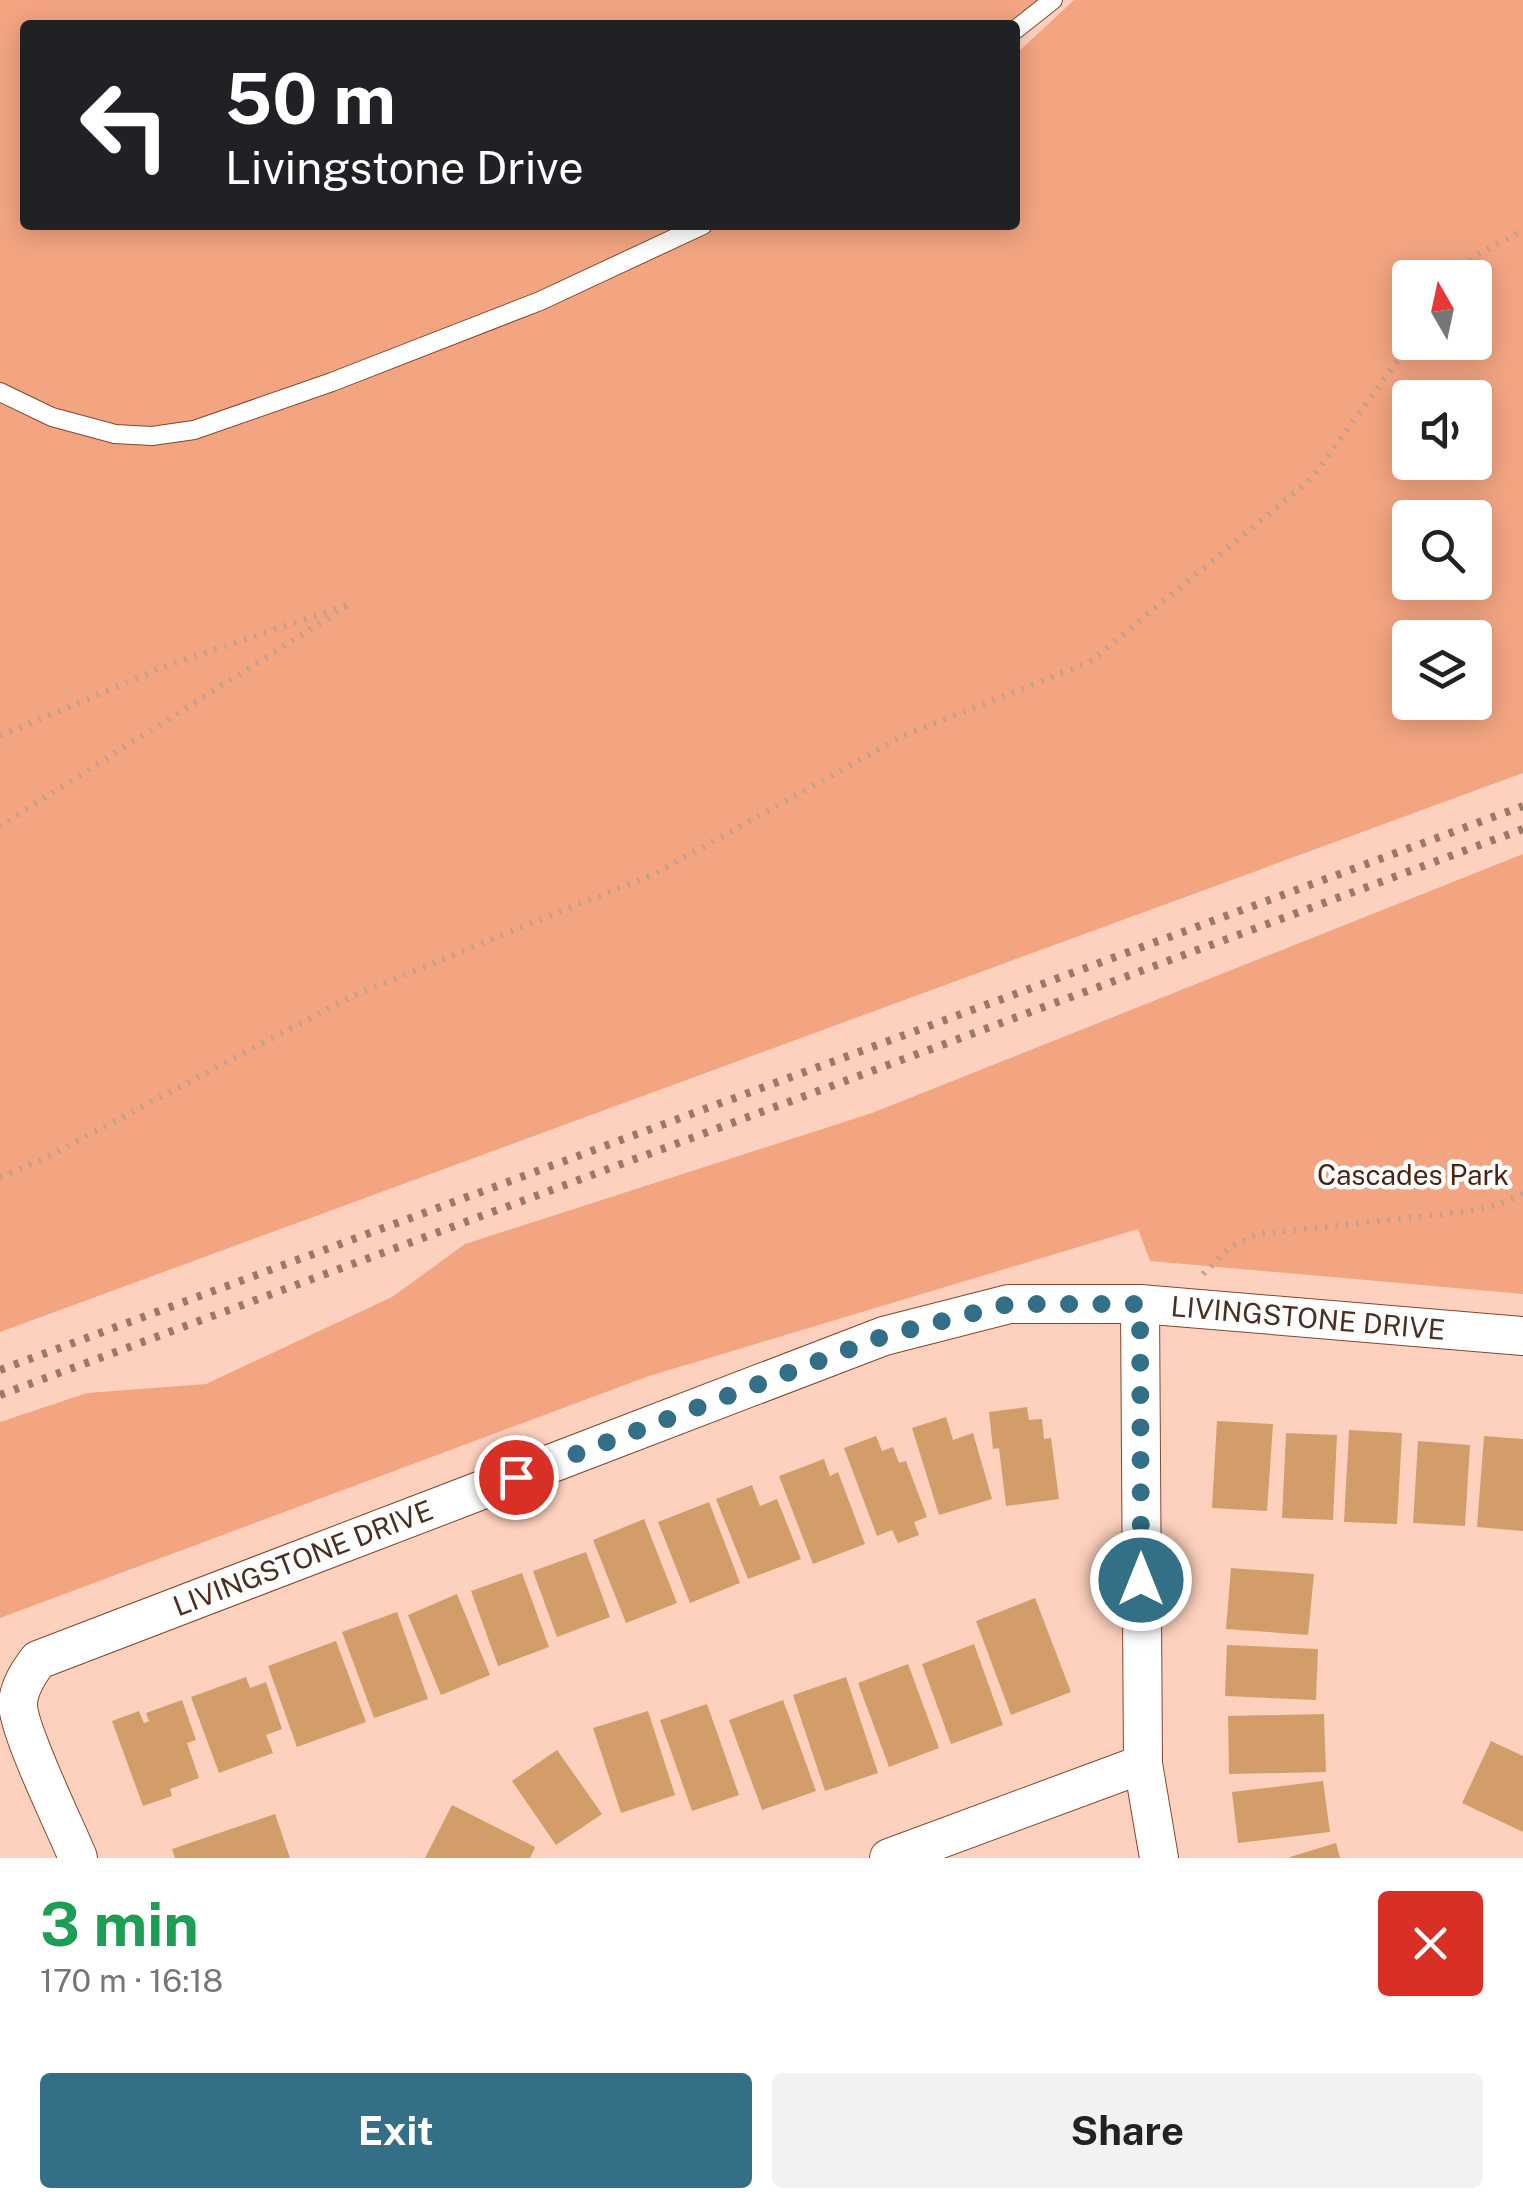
<!DOCTYPE html>
<html lang="en">
<head>
<meta charset="utf-8">
<style>
  body { margin:0; font-family:"Public Sans",sans-serif; background:#f2f2f2; color:#222; height:100vh; display:flex; flex-direction:column; font-size:38px; white-space:nowrap }
  * { box-sizing:border-box; margin:0 }
  p { font-size:32px; color:#767676 }
  .icon { flex:none; width:55px; height:55px; fill:none; stroke:currentColor; stroke-width:2; stroke-linecap:round; stroke-linejoin:round }
  .map { position:relative; height:1858px; overflow:hidden }
  .details { display:flex; flex-direction:column; background:#fff; flex:1 }
  .details>* { flex:none }
  .top-card { position:absolute; left:20px; top:20px; width:1000px; height:210px; border-radius:10px; box-shadow:0 5px 25px #0003; background:#202124; color:#fff; overflow:hidden }
  .needle { width:65px; rotate:351deg }
  .fabs { position:absolute; left:1392px; top:260px; display:grid; gap:20px }
  .fabs a { display:grid; place-items:center; width:100px; height:100px; border-radius:10px; background:#fff; box-shadow:0 5px 25px #0003; font-size:50px }
  .pin { position:absolute; display:grid; place-items:center; width:85px; height:85px; color:#fff; margin:-42px; border:5px solid #fff; border-radius:50%; box-shadow:0 2px 10px #0007 }
  .me { position:absolute; width:110px; margin:-55px; rotate:0deg; stroke-linejoin:round; filter:drop-shadow(0 0 8px #0008) }
  .turn { display:flex; align-items:center; gap:35px; height:210px; padding:0 40px; font-size:45px }
  .turn .icon { width:130px; height:130px; stroke-width:2.5 }
  .turn b { display:block; font-size:70px; line-height:85px }
  .round { display:grid; place-items:center; flex:none; width:105px; height:105px; border-radius:10px; background:#f2f2f2 }
  .overview { display:flex; align-items:center; justify-content:space-between; height:170px; padding:0 40px }
  h1 { font-size:60px; font-weight:700; line-height:75px; color:#1e9e55 }
  .primary-button { display:flex; gap:20px; margin-top:auto; padding:20px 40px }
  .primary-button a { flex:1; height:115px; border-radius:10px; background:#337087; color:#fff; font-size:40px; font-weight:700; line-height:115px; text-align:center }
  .primary-button a+a { background:#f2f2f2; color:#222 }
  .map>svg:first-child { display:block }
</style>
</head>
<body>
<div class="map">
<svg width="1523" height="1858" viewBox="0 0 1523 1858">
  <rect width="100%" height="100%" fill="#fdd1bd"/>
  <g fill="#f3a582" fill-rule="evenodd">
    <path d="M0,0H1060L1015,25H25V225H782L778,230L785,225H1015V55L1074,0H1523V773L0,1332ZM1410,278H1475V342H1410ZM1410,398H1475V462H1410ZM1410,518H1475V582H1410ZM1410,638H1475V702H1410Z"/>
    <path d="M1523,854V1294L1150,1261L1138,1229L649,1376L0,1618V1422L87,1393L206,1384L392,1297L465,1244L872,1113Z"/>
  </g>
  <g fill="#d39d69">
    <path d="M1027,1407L1029,1420L1042,1419L1044,1439L1051,1438L1059,1499L1006,1506L999,1448L993,1449L989,1412Z"/>
    <path d="M946,1417L953,1440L973,1433L992,1499L939,1515L912,1428Z"/>
    <path d="M1217,1421L1273,1424L1267,1511L1212,1508Z"/>
    <path d="M1349,1430L1402,1433L1397,1524L1344,1522Z"/>
    <path d="M1286,1433L1337,1435L1333,1520L1282,1518Z"/>
    <path d="M876,1436L882,1451L893,1447L899,1463L906,1461L927,1517L914,1522L919,1535L898,1543L892,1530L877,1536L844,1448Z"/>
    <path d="M1484,1436L1523,1439V1531L1477,1527Z"/>
    <path d="M1418,1441L1470,1445L1465,1526L1413,1523Z"/>
    <path d="M824,1459L830,1476L838,1472L865,1544L813,1564L779,1476Z"/>
    <path d="M752,1485L760,1506L777,1499L801,1559L748,1579L716,1499Z"/>
    <path d="M709,1502L740,1583L690,1603L658,1522Z"/>
    <path d="M644,1519L677,1603L626,1623L593,1540Z"/>
    <path d="M586,1552L610,1617L557,1637L533,1571Z"/>
    <path d="M1231,1568L1314,1574L1308,1635L1226,1629Z"/>
    <path d="M522,1573L549,1647L498,1666L471,1591Z"/>
    <path d="M457,1594L490,1675L441,1695L408,1615Z"/>
    <path d="M1035,1598L1071,1692L1011,1715L976,1621Z"/>
    <path d="M397,1612L428,1699L374,1718L342,1632Z"/>
    <path d="M336,1641L366,1722L297,1747L268,1666Z"/>
    <path d="M974,1644L1003,1725L951,1744L922,1664Z"/>
    <path d="M1227,1645L1318,1649L1316,1700L1225,1696Z"/>
    <path d="M908,1664L939,1748L889,1767L858,1683Z"/>
    <path d="M246,1677L250,1688L266,1682L282,1729L266,1735L273,1753L219,1773L191,1697Z"/>
    <path d="M846,1677L878,1773L825,1791L793,1695Z"/>
    <path d="M182,1700L196,1740L187,1743L199,1778L170,1789L172,1796L143,1806L112,1721L139,1711L144,1723L149,1721L146,1713Z"/>
    <path d="M783,1700L816,1791L762,1810L729,1720Z"/>
    <path d="M707,1704L739,1795L692,1811L660,1720Z"/>
    <path d="M648,1711L675,1795L621,1813L593,1728Z"/>
    <path d="M1324,1714L1326,1772L1229,1774L1228,1716Z"/>
    <path d="M1491,1741L1523,1756V1832L1462,1803Z"/>
    <path d="M557,1750L602,1814L556,1845L512,1781Z"/>
    <path d="M1323,1781L1330,1832L1238,1843L1232,1792Z"/>
    <path d="M452,1805L535,1847L530,1858H425Z"/>
    <path d="M275,1814L290,1858H175L172,1849Z"/>
    <path d="M1336,1843L1340,1858H1290V1857Z"/>
  </g>
  <g fill="none" stroke-linecap="round" stroke-linejoin="round">
    <defs>
      <g id="service">
        <path d="M1015,30L1053,0"/>
        <path d="M0,392L52,417L115,434L152,436L194,430L332,382L540,301L703,225"/>
      </g>
      <g id="minor">
        <path d="M1140,1304L1143,1764L1159,1858"/>
        <path d="M78,1858C66,1828 17,1729 18,1703C19,1687 29,1672 38,1660L884,1336L1009,1304H1140L1523,1336"/>
        <path d="M889,1858L1143,1764"/>
      </g>
    </defs>
    <use href="#service" stroke="#85472a" stroke-width="20"/>
    <use href="#minor" stroke="#85472a" stroke-width="40"/>
    <g stroke="#c69f8d" stroke-width="6" stroke-dasharray="2.5 8" stroke-linecap="butt">
      <path d="M1458,278L1473,257L1523,230"/>
      <path d="M0,736L163,667L350,604L0,826"/>
      <path d="M0,1177L43,1159L354,995L656,873L905,735L1090,662L1311,479L1411,342"/>
      <path d="M1203,1274L1231,1246L1258,1234L1463,1212L1498,1205L1523,1193"/>
    </g>
    <use href="#service" stroke="#fff" stroke-width="18"/>
    <use href="#minor" stroke="#fff" stroke-width="38"/>
    <g stroke="#9b7868" stroke-width="8" stroke-dasharray="5 10" stroke-linecap="butt">
      <path d="M0,1370L1523,806"/>
      <path d="M0,1395L1523,829"/>
    </g>
  </g>
  <g fill="none" stroke-linecap="round" stroke-linejoin="round">
    <path stroke="#337087" stroke-width="18" stroke-dasharray="0 32.4" d="M516,1477L884,1336L1009,1304H1140L1141,1580"/>
  </g>
  <g text-anchor="middle" stroke-width="9" stroke-linejoin="round" paint-order="stroke">
    <g font-size="28" fill="#4b2513" stroke="#fdfdfd">
      <text x="1413" y="1185">Cascades Park</text>
    </g>
    <g font-size="28" fill="#4b2f22" stroke="#fdfdfd">
      <text transform="translate(1308 1318) rotate(5)" y="10">LIVINGSTONE DRIVE</text>
      <text transform="translate(303 1558) rotate(-21)" y="10">LIVINGSTONE DRIVE</text>
    </g>
  </g>
</svg>
<div class="fabs">
<a><svg class="needle" viewBox="-14 -14 28 28"><path d="M0-13l5 13h-10z" fill="#e53935"/><path d="M0 13l5-13h-10z" fill="#767676"/></svg></a>
<a><svg class="icon" aria-label="sound" viewBox="0 0 24 24"><path d="M4 9h4l5-4v14l-5-4H4zM17 9q2 3 0 6"/></svg></a>
<a><svg class="icon" aria-label="search" viewBox="0 0 24 24"><circle cx="10" cy="10" r="6"/><path d="M15 15l6 6"/></svg></a>
<a><svg class="icon" aria-label="layers" viewBox="0 0 24 24"><path d="M12 4l9 5-9 5-9-5zM3 14l9 5 9-5"/></svg></a>
</div>
<div class="pin" style="left:516px;top:1477px;background:#d93025"><svg class="icon" aria-label="arrive" viewBox="0 0 24 24"><path d="M6 21V4h12l-3 4 3 4H6"/></svg></div>
<svg class="me" style="left:1141px;top:1580px" viewBox="-20 -20 40 40"><circle r="17" fill="#337087" stroke="#fff" stroke-width="3"/><path d="M0-11L8 9 0 5-8 9z" fill="#fff"/></svg>
<div class="top-card">
<div class="turn"><svg class="icon" aria-label="left" viewBox="0 0 24 24"><path d="M17 20v-9H6M10 6l-5 5 5 5"/></svg><div><b>50 m</b>Livingstone Drive</div></div>
</div>
</div>
<section class="details">
<div class="overview"><div><h1>3 min</h1><p>170 m · 16:18</p></div><a class="round" style="background:#d93025;color:#fff"><svg class="icon" aria-label="close" viewBox="0 0 24 24"><path d="M6 6l12 12M18 6L6 18"/></svg></a></div>
<div class="primary-button"><a>Exit</a><a>Share</a></div>
</section>
</body>
</html>
